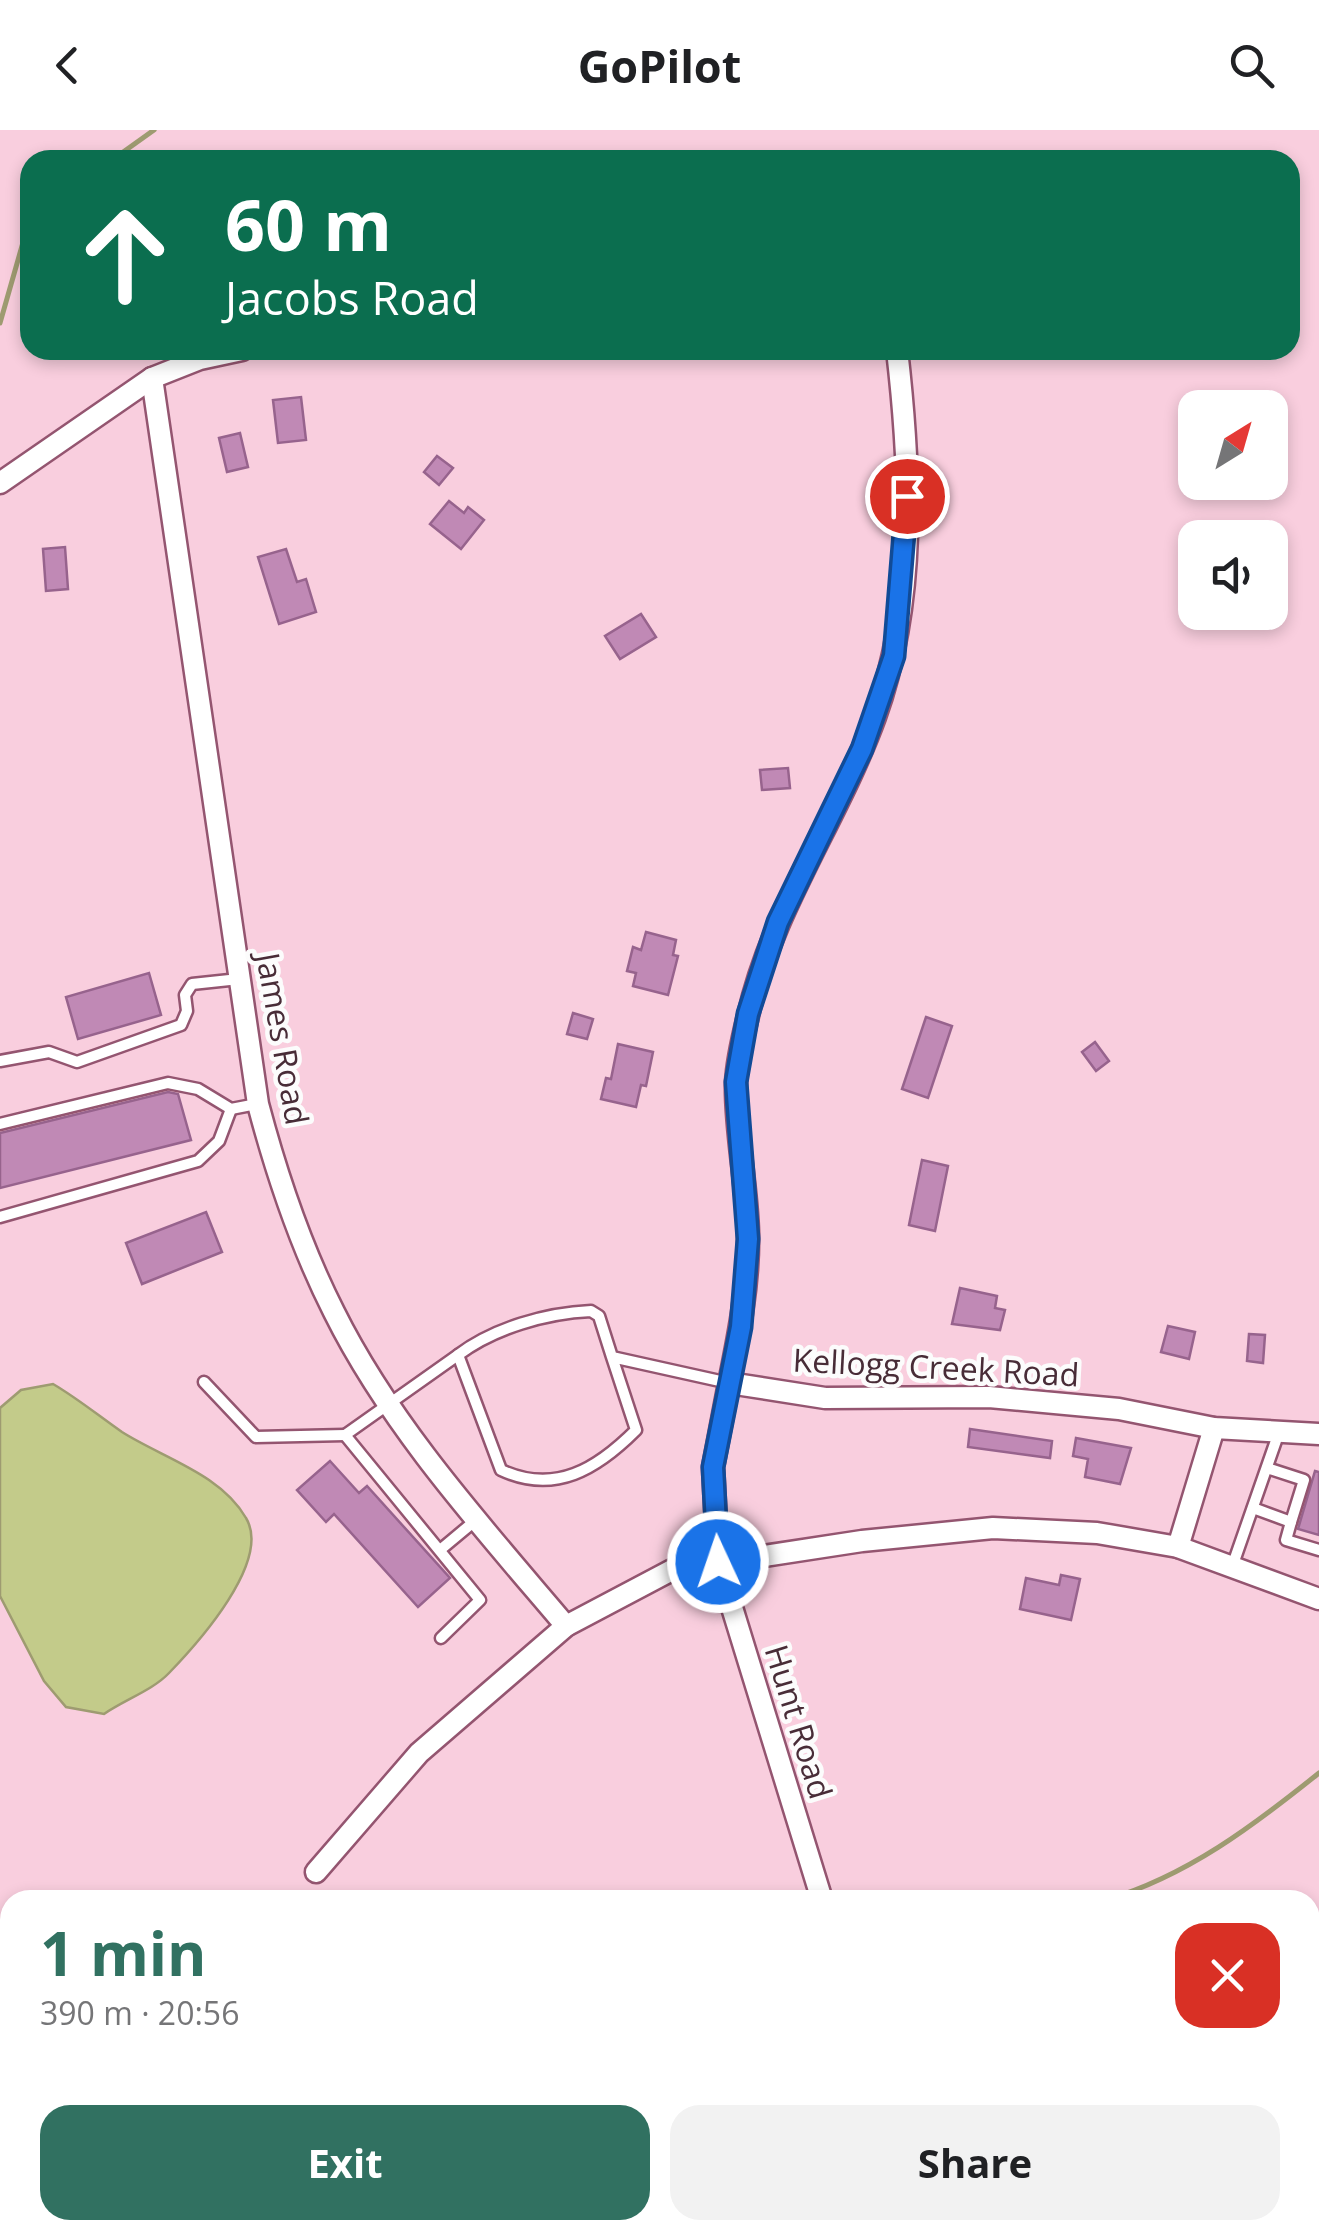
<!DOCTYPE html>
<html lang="en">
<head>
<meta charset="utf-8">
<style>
  body { margin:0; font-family:"Open Sans",sans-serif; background:#f2f2f2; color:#202124; height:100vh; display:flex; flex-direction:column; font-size:38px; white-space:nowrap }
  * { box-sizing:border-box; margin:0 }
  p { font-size:32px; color:#757577 }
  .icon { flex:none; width:55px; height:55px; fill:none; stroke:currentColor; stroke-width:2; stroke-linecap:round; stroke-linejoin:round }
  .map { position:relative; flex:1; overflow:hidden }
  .sheet { position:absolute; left:0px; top:1760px; width:1320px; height:350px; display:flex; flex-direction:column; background:#fff; border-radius:30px 30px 0 0; box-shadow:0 5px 15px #0003 }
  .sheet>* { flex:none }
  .banner { position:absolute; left:20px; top:20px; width:1280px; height:210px; border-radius:30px; box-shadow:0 5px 15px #0003; background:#0b6e4f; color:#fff; overflow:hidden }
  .needle { width:65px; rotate:37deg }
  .fabs { position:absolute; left:1178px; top:260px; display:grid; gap:20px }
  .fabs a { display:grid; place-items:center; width:110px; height:110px; border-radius:20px; background:#fff; box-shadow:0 5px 15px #0003; font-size:50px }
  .pin { position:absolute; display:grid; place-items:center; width:85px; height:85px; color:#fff; margin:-42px; border:5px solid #fff; border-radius:50%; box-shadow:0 2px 10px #0007 }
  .me { position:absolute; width:110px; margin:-55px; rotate:357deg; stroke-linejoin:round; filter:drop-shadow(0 0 8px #0008) }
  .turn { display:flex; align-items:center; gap:35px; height:210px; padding:0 40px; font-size:45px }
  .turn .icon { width:130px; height:130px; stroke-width:2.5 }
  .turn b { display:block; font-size:70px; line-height:85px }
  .round { display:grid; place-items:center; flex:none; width:105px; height:105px; border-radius:30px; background:#f2f2f2 }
  .headline { display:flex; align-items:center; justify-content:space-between; height:170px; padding:0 40px }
  h1 { font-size:60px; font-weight:700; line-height:75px; color:#317161 }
  .primary-button { display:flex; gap:20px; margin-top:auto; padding:20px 40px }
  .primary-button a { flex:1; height:115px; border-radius:30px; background:#317161; color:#fff; font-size:40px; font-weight:700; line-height:115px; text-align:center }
  .primary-button a+a { background:#f2f2f2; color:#202124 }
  header { display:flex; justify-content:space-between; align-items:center; height:130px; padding:0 40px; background:#fff; font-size:45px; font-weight:700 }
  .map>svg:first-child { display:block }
</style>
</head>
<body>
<header><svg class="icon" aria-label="back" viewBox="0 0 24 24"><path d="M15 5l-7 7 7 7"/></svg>GoPilot<svg class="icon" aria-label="search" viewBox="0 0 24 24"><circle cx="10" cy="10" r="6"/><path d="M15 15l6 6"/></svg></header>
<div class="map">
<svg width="1319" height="2110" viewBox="0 0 1319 2110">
  <rect width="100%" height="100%" fill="#f9cede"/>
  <path fill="#c3cb8a" stroke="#9e9b71" stroke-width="2.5" d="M53,1254C77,1268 99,1286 122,1302C163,1328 221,1344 246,1388C272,1431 198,1513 169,1543C153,1560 124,1570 104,1584L66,1577L44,1551L0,1466V1278L21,1260Z"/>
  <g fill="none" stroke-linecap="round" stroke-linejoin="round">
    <g stroke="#9e9b71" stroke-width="5">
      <path d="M112,30L154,0"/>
      <path d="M0,193L30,88"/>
      <path d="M1106,1770C1187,1746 1253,1696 1319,1643"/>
      <path d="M0,1993L10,2001"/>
      <path d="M51,2100L56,2110"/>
      <path d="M510,2110L541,2100"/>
    </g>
  </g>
  <g fill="#c089b5" stroke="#97638d" stroke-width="2.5">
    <path d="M301,267L306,310L278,313L273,270Z"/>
    <path d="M240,303L248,337L227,342L219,308Z"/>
    <path d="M437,326L453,338L439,355L424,342Z"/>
    <path d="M449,371L464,383L468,377L484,390L461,419L430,394Z"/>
    <path d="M65,417L68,459L46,461L43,419Z"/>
    <path d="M286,419L297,452L306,449L316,482L279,494L258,427Z"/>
    <path d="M641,484L656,507L620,529L605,506Z"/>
    <path d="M788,638L790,658L762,660L760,640Z"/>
    <path d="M646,802L676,810L673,825L678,826L668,865L633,856L636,843L627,841L633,817L641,820Z"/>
    <path d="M149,843L161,885L78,909L66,867Z"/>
    <path d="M573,883L593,889L587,909L567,904Z"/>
    <path d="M926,887L952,896L928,968L902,959Z"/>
    <path d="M1095,912L1109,931L1096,941L1082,922Z"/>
    <path d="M618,914L653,922L646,956L641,955L636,977L601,969L606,948L611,949Z"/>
    <path d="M168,962L178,964L191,1010L0,1058V1003Z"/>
    <path d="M922,1030L948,1036L935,1101L909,1095Z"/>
    <path d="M206,1082L222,1122L142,1154L126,1113Z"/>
    <path d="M960,1158L997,1166L995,1178L1005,1180L1000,1200L952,1194Z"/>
    <path d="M1168,1196L1195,1202L1189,1229L1161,1222Z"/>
    <path d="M1249,1204L1265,1205L1263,1233L1247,1231Z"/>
    <path d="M970,1299L1052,1311L1050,1328L968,1317Z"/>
    <path d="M1076,1308L1131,1318L1120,1354L1085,1347L1088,1329L1073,1326Z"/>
    <path d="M330,1331L359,1363L367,1356L450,1448L418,1477L334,1384L326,1392L297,1360Z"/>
    <path d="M1315,1341L1319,1342V1405L1298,1399Z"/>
    <path d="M1061,1445L1080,1449L1071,1490L1020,1479L1026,1448L1059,1455Z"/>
  </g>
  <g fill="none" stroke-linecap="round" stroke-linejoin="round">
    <defs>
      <g id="lane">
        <path d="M0,931L49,922L77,932L181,895L187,881L185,865L192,854L239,849"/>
        <path d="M0,994L168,953L198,959L231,979L257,974"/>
        <path d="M0,1087L198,1031L219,1011L231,979"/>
        <path d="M612,1227L636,1300C597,1339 555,1365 501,1340L458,1225C494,1198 546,1183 591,1181L599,1186L612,1227L729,1253"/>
        <path d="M204,1252L256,1307L345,1305"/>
        <path d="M1253,1378L1291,1392L1304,1350L1267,1338"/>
        <path d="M1291,1392L1286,1410L1319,1420"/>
        <path d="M440,1420L476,1390"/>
        <path d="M1232,1437L1279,1302"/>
        <path d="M441,1508L480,1470L345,1305L458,1225"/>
      </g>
      <g id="street">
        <path d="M152,248L258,974C277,1046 300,1115 334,1182C391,1297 484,1399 566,1496"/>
        <path d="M0,353L152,248L200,229L242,220"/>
        <path d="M729,1253C739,1204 749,1154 748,1103C747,1054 735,1001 736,953C737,931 743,906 748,886C772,779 838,689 875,587C917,471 911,341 897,220"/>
        <path d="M1178,1417L1214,1298"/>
        <path d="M316,1742L419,1623L566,1496L672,1440L862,1411L993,1398L1097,1403L1178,1417L1319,1469"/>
        <path d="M822,1770L718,1432L713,1337L729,1253L825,1268L989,1267L1119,1279L1214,1298L1319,1304"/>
        <path d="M936,2100L940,2110"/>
      </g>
    </defs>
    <use href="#lane" stroke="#945570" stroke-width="15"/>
    <use href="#street" stroke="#945570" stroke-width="25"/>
    <use href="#lane" stroke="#fff" stroke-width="10"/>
    <use href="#street" stroke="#fff" stroke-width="20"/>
  </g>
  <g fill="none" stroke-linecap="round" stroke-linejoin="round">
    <defs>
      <path id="route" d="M718,1432L713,1337L741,1197L748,1109L736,952L748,884L778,792L862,619L894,526L907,366"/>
    </defs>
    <use href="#route" stroke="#114b97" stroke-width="25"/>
    <use href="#route" stroke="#1a73e8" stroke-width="18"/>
  </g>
  <g text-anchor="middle" stroke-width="9" stroke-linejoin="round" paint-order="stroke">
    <g font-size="32" fill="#482c37" stroke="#fcfcfc">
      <text transform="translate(282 909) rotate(80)" y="11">James Road</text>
      <text transform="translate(936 1238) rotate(3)" y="11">Kellogg Creek Road</text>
      <text transform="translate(798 1592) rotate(73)" y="11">Hunt Road</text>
    </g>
  </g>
</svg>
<div class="fabs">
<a><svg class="needle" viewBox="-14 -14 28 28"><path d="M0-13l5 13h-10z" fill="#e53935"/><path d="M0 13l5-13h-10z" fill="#757577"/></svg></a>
<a><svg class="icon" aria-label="sound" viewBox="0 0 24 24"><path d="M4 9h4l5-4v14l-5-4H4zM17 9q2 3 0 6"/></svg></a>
</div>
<div class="pin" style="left:907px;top:366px;background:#d93025"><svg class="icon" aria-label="arrive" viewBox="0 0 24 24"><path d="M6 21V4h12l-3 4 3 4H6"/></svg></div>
<svg class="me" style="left:718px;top:1432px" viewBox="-20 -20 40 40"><circle r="17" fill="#1a73e8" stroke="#fff" stroke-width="3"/><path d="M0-11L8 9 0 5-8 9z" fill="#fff"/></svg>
<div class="banner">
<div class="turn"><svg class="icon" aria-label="ahead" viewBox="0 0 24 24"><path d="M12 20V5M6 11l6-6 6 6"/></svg><div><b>60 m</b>Jacobs Road</div></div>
</div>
<section class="sheet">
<div class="headline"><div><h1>1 min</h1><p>390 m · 20:56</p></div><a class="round" style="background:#d93025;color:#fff"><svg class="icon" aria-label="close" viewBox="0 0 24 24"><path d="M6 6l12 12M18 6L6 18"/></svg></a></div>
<div class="primary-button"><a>Exit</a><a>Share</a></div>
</section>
</div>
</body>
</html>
